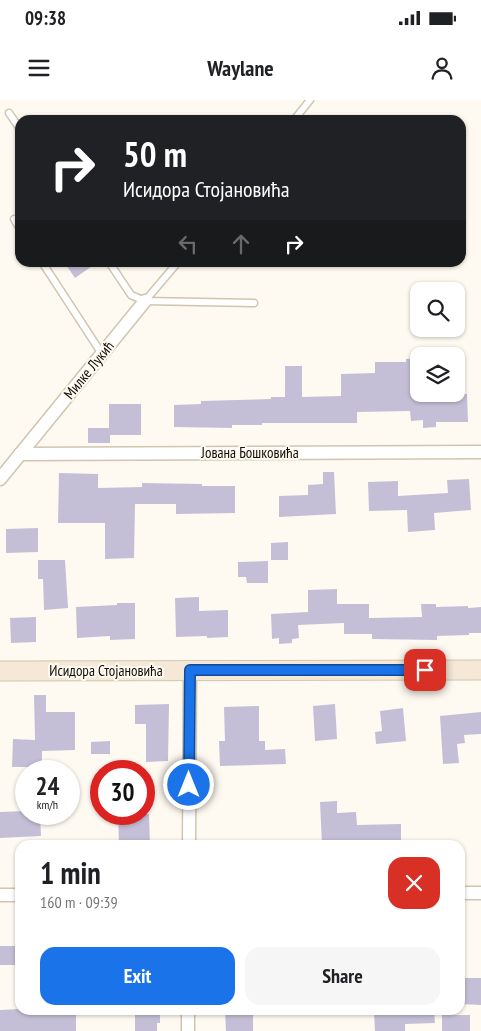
<!DOCTYPE html>
<html lang="en">
<head>
<meta charset="utf-8">
<style>
  body { margin:0; font-family:"PT Sans Narrow",sans-serif; background:#f6f6f6; color:#202124; height:100vh; display:flex; flex-direction:column; font-size:19px; white-space:nowrap }
  * { box-sizing:border-box; margin:0 }
  p { font-size:16px; color:#757577 }
  .icon { flex:none; width:28px; height:28px; fill:none; stroke:currentColor; stroke-width:2; stroke-linecap:round; stroke-linejoin:round }
  .map { position:relative; flex:1; overflow:hidden }
  .details { position:absolute; left:15px; top:740px; width:450px; height:175px; display:flex; flex-direction:column; background:#fff; border-radius:15px; box-shadow:0 1px 4px #0004 }
  .details>* { flex:none }
  .hud { position:absolute; left:15px; top:15px; width:451px; height:152px; border-radius:15px; box-shadow:0 1px 4px #0004; background:#202124; color:#fff; overflow:hidden }
  .tools { position:absolute; left:410px; top:182px; display:grid; gap:10px }
  .tools a { display:grid; place-items:center; width:55px; height:55px; border-radius:10px; background:#fff; box-shadow:0 1px 4px #0004; font-size:25px }
  .speed { position:absolute; left:15px; top:660px; display:flex; gap:10px; font-size:25px; font-weight:700; text-align:center }
  .speed>* { display:grid; place-content:center; width:65px; height:65px; border-radius:50%; background:#fff; box-shadow:0 1px 4px #0004; line-height:1 }
  .speed small { font-size:12px; font-weight:400 }
  .speed .limit { border:8px solid #d22; background:#fff; color:#111 }
  .pin { position:absolute; display:grid; place-items:center; width:42px; height:42px; color:#fff; margin:-21px; border-radius:10px; box-shadow:0 2px 8px #0006 }
  .me { position:absolute; width:55px; margin:-28px; rotate:0deg; stroke-linejoin:round; filter:drop-shadow(0 0 4px #0008) }
  .turn { display:flex; align-items:center; gap:18px; height:105px; padding:0 25px; font-size:22px }
  .turn .icon { width:65px; height:65px; stroke-width:2.5 }
  .turn b { display:block; font-size:35px; line-height:42px }
  .lanes { display:flex; align-items:center; height:48px; padding:0 25px; background:#0003; justify-content:center; gap:25px; direction:ltr }
  .lanes .off { opacity:.35 }
  .round { display:grid; place-items:center; flex:none; width:52px; height:52px; border-radius:15px; background:#f6f6f6 }
  .summary { display:flex; align-items:center; justify-content:space-between; height:85px; padding:0 25px }
  h1 { font-size:30px; font-weight:800; line-height:38px }
  .button { display:flex; gap:10px; margin-top:auto; padding:10px 25px }
  .button a { flex:1; height:58px; border-radius:15px; background:#1a73e8; color:#fff; font-size:20px; font-weight:800; line-height:58px; text-align:center }
  .button a+a { background:#f6f6f6; color:#202124 }
  .status { display:flex; justify-content:space-between; align-items:center; height:35px; padding:0 25px; background:#fff; direction:ltr }
  .status svg { height:14px; fill:currentColor }
  header { display:flex; justify-content:space-between; align-items:center; height:65px; padding:0 25px; background:#fff; font-size:22px; font-weight:800 }
  .map>svg:first-child { display:block }
</style>
</head>
<body>
<div class="status"><b>09:38</b><svg viewBox="0 0 49 12"><path d="M0 12V9h3v3zM5 12V6h3v6zM10 12V3h3v9zM15 12V0h3v12zM26 1h20v11H26zM47 4h2v5h-2z"/></svg></div>
<header><svg class="icon" aria-label="menu" viewBox="0 0 24 24"><path d="M4 6h16M4 12h16M4 18h16"/></svg>Waylane<svg class="icon" aria-label="person" viewBox="0 0 24 24"><circle cx="12" cy="8" r="4"/><path d="M4 21q1-7 8-7t8 7"/></svg></header>
<div class="map">
<svg width="481" height="931" viewBox="0 0 481 931">
  <rect width="100%" height="100%" fill="#fefaf1"/>
  <g fill="#c4bfd6">
    <path d="M64,162H98L75,178Z"/>
    <path d="M419,258V294H467L468,322H436V327L423,328V320L411,321L410,311L357,312V323H262V325H232V328L174,327V305L201,304V301L271,299V297H285V266H302V297L341,296V274L375,273V262H406V259Z"/>
    <path d="M109,304H141V335H110V343H88V328H109Z"/>
    <path d="M323,372H334L336,414L279,417V396L308,395V385L323,384Z"/>
    <path d="M59,373L98,374V388L142,387V383L202,384V386H235V413L176,414V404H135L134,458L105,459V423H58Z"/>
    <path d="M469,379L471,410L434,413L435,430L408,432L407,410L369,411L368,382L398,381V396L448,393L447,380Z"/>
    <path d="M38,428V452L6,453V429Z"/>
    <path d="M288,442V460H271V443Z"/>
    <path d="M38,460H65L68,508L44,510L43,479H38Z"/>
    <path d="M268,461V483H247L246,477H238V462Z"/>
    <path d="M337,489V504H369V518L422,517L421,504H436V507L468,506V508L481,507V533H469V535L437,536V540L372,539V534H344V523L298,525L299,538L292,539V543L279,544V538L272,539L271,514L308,512V490Z"/>
    <path d="M199,497V511L228,510V537L207,538V536L176,537L175,498Z"/>
    <path d="M117,503H135V539L110,540V536L77,538L76,507L117,505Z"/>
    <path d="M36,517V542L11,543L10,518Z"/>
    <path d="M34,595H46V612H75V650L42,651V667H12L13,639L35,640Z"/>
    <path d="M169,604L168,661L146,662V624H135V605Z"/>
    <path d="M335,604L337,639L315,641L313,606Z"/>
    <path d="M259,606V641H265V650L285,649L286,664L220,666L219,641H225L224,607Z"/>
    <path d="M403,608L406,641L376,644L375,632L382,631L380,611Z"/>
    <path d="M481,612V634L464,635L465,643L457,644L459,663L443,664L440,616Z"/>
    <path d="M110,641V654H91V642Z"/>
    <path d="M337,701V713L356,712L357,725L401,724V745H322L320,702Z"/>
    <path d="M26,711V714H40L41,736L0,738V712Z"/>
    <path d="M118,714H149L150,745H119Z"/>
    <rect x="0" y="846" width="20" height="19"/>
    <path d="M460,878H481V905L460,904Z"/>
    <path d="M20,909L76,910V931H0V910Z"/>
    <path d="M135,910H160V923H157V931H135Z"/>
    <path d="M225,910H253V931H226Z"/>
    <path d="M409,910H434L435,923L405,924V931H375L374,913Z"/>
    <rect x="442" y="915" width="28" height="16"/>
  </g>
  <g fill="none" stroke-linecap="round" stroke-linejoin="round">
    <defs>
      <g id="lane">
        <path d="M9,13L20,29"/>
        <path d="M294,20L310,0"/>
        <path d="M14,119L20,129"/>
        <path d="M42,162L102,254"/>
        <path d="M109,162L131,195L145,201L254,203"/>
        <path d="M145,201L178,162"/>
      </g>
      <g id="street">
        <path d="M20,354L481,352"/>
        <path d="M0,379L145,201"/>
        <path d="M189,745L190,570"/>
        <path d="M460,793H481"/>
        <path d="M0,795H20"/>
        <path d="M188,931V910"/>
      </g>
      <path id="secondary" d="M0,571L481,570"/>
    </defs>
    <use href="#lane" stroke="#d0c6b0" stroke-width="9"/>
    <use href="#street" stroke="#d0c6b0" stroke-width="15"/>
    <use href="#secondary" stroke="#d0c6b0" stroke-width="21"/>
    <use href="#lane" stroke="#fff" stroke-width="6"/>
    <use href="#street" stroke="#fff" stroke-width="12"/>
    <use href="#secondary" stroke="#f6e8d6" stroke-width="19"/>
  </g>
  <g fill="none" stroke-linecap="round" stroke-linejoin="round">
    <defs>
      <path id="route" d="M189,685L190,570H425"/>
    </defs>
    <use href="#route" stroke="#114b97" stroke-width="12"/>
    <use href="#route" stroke="#1a73e8" stroke-width="9"/>
  </g>
  <g text-anchor="middle" stroke-width="4" stroke-linejoin="round" paint-order="stroke">
    <g font-size="15" fill="#110e07" stroke="#fefaf1">
      <text transform="translate(89 270) rotate(-51)" y="5">Милке Лукић</text>
      <text x="250" y="358">Јована Бошковића</text>
      <text x="106" y="576">Исидора Стојановића</text>
    </g>
  </g>
</svg>
<div class="tools">
<a><svg class="icon" aria-label="search" viewBox="0 0 24 24"><circle cx="10" cy="10" r="6"/><path d="M15 15l6 6"/></svg></a>
<a><svg class="icon" aria-label="layers" viewBox="0 0 24 24"><path d="M12 4l9 5-9 5-9-5zM3 14l9 5 9-5"/></svg></a>
</div>
<div class="speed"><div>24<small>km/h</small></div><div class="limit">30</div></div>
<div class="pin" style="left:425px;top:570px;background:#d93025"><svg class="icon" aria-label="arrive" viewBox="0 0 24 24"><path d="M6 21V4h12l-3 4 3 4H6"/></svg></div>
<svg class="me" style="left:189px;top:685px" viewBox="-20 -20 40 40"><circle r="17" fill="#1a73e8" stroke="#fff" stroke-width="3"/><path d="M0-11L8 9 0 5-8 9z" fill="#fff"/></svg>
<div class="hud">
<div class="turn"><svg class="icon" aria-label="right" viewBox="0 0 24 24"><path d="M7 20v-9h11M14 6l5 5-5 5"/></svg><div><b>50 m</b>Исидора Стојановића</div></div>
<div class="lanes"><svg class="icon off" aria-label="left" viewBox="0 0 24 24"><path d="M17 20v-9H6M10 6l-5 5 5 5"/></svg><svg class="icon off" aria-label="ahead" viewBox="0 0 24 24"><path d="M12 20V5M6 11l6-6 6 6"/></svg><svg class="icon" aria-label="right" viewBox="0 0 24 24"><path d="M7 20v-9h11M14 6l5 5-5 5"/></svg></div>
</div>
<section class="details">
<div class="summary"><div><h1>1 min</h1><p>160 m · 09:39</p></div><a class="round" style="background:#d93025;color:#fff"><svg class="icon" aria-label="close" viewBox="0 0 24 24"><path d="M6 6l12 12M18 6L6 18"/></svg></a></div>
<div class="button"><a>Exit</a><a>Share</a></div>
</section>
</div>
</body>
</html>
